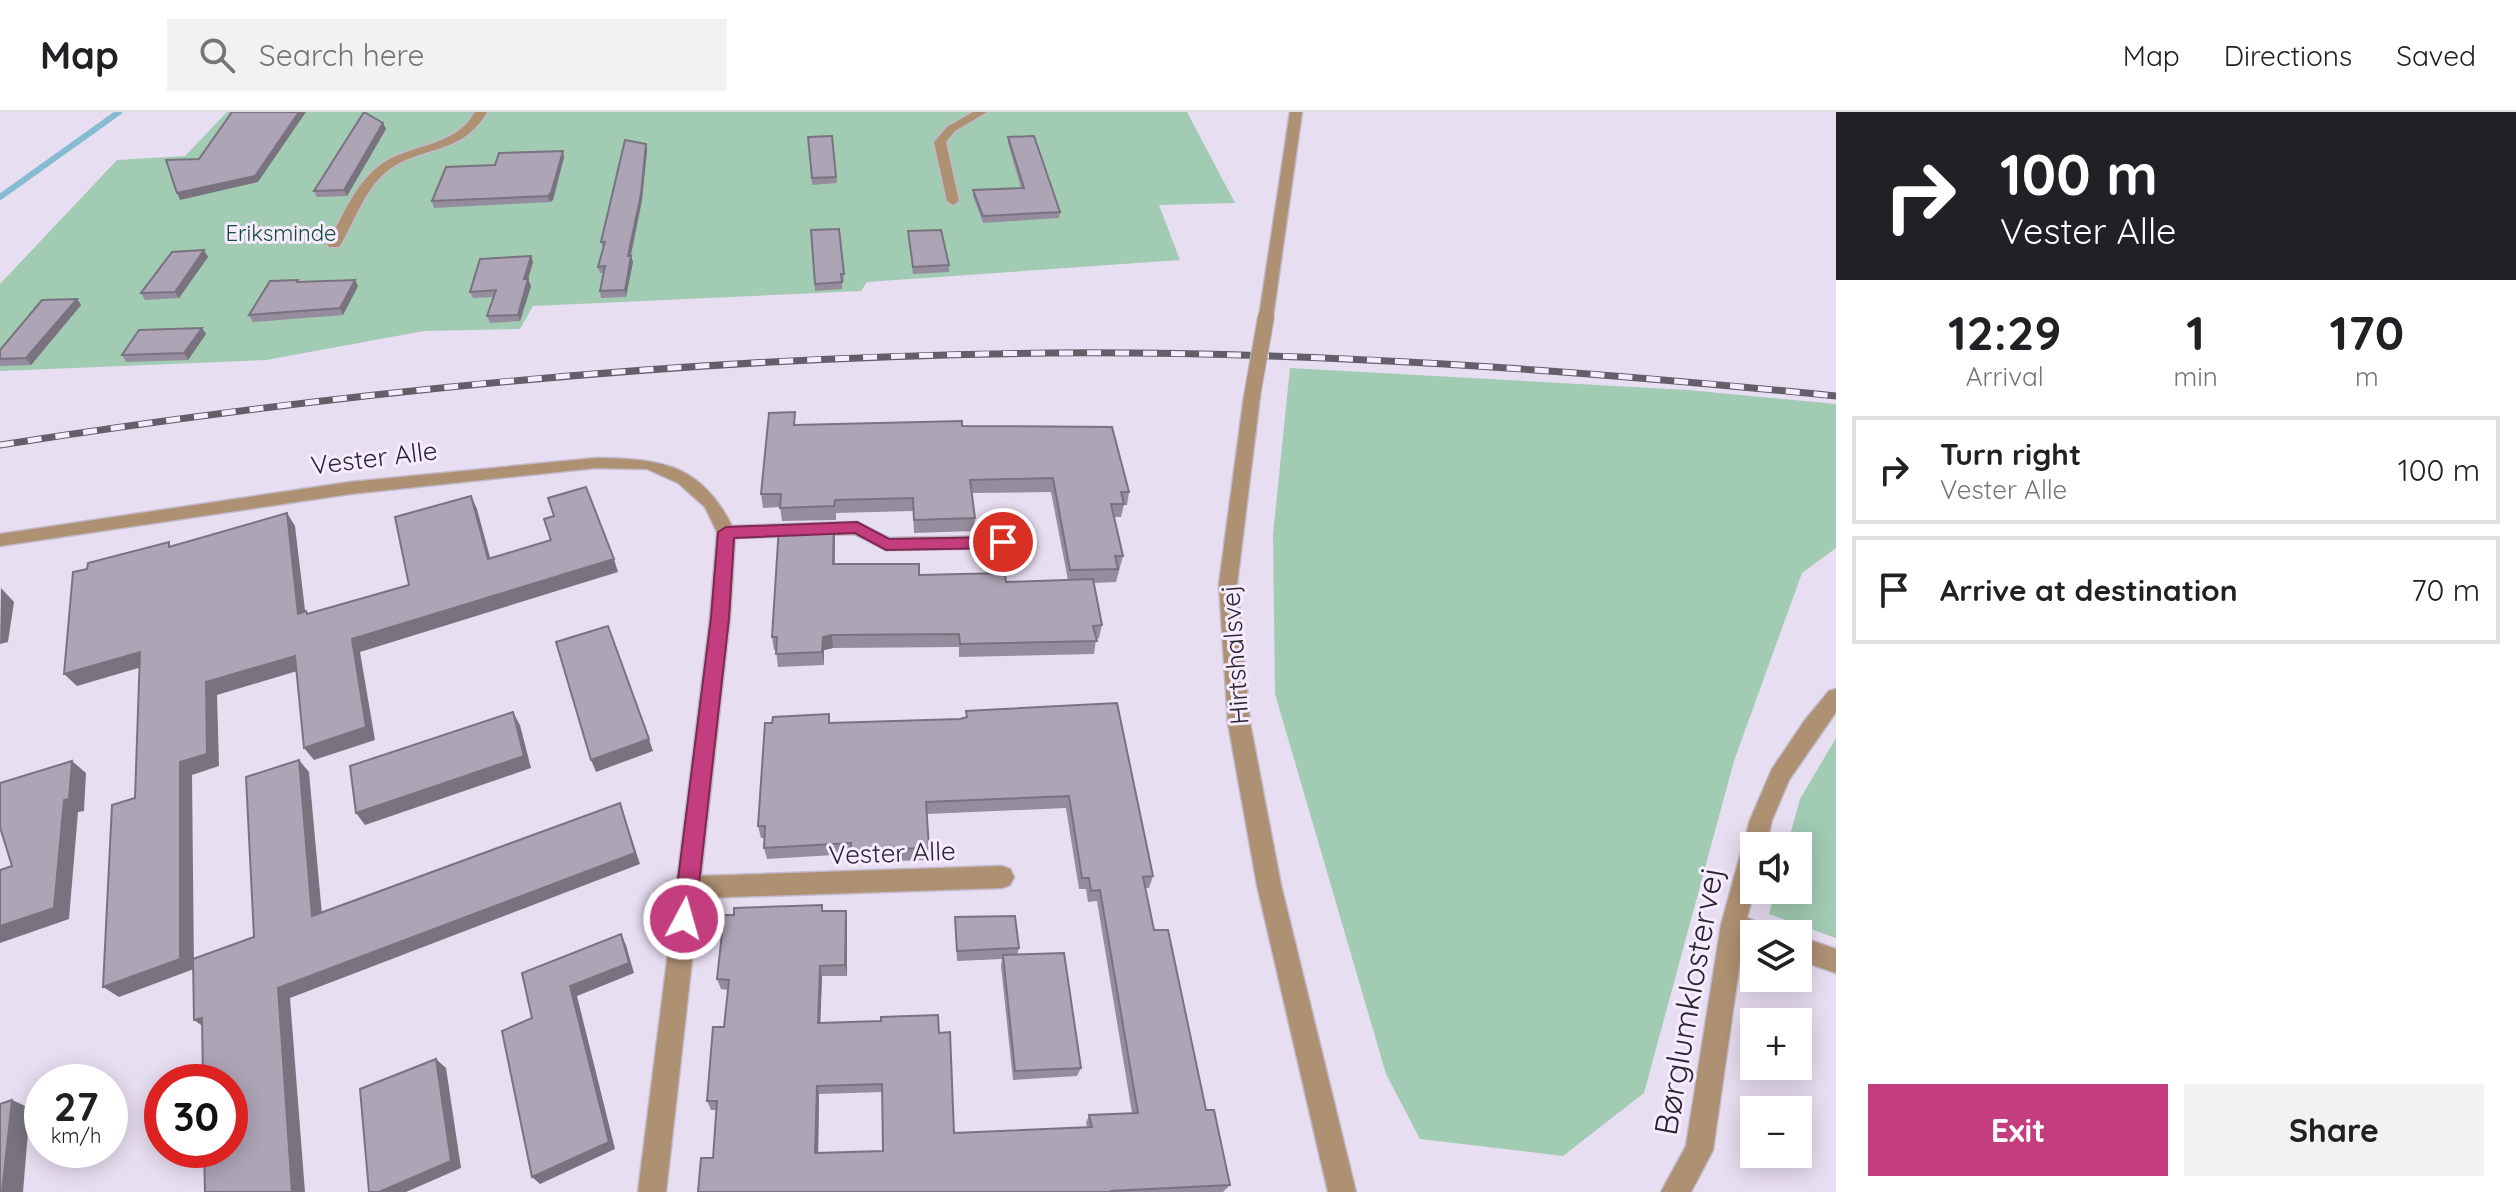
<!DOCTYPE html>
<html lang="en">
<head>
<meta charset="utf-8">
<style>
  body { margin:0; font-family:Quicksand,sans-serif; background:#f2f2f2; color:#202124; height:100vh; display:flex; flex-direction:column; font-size:30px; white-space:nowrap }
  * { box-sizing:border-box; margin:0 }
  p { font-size:26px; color:#757577 }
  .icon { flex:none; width:44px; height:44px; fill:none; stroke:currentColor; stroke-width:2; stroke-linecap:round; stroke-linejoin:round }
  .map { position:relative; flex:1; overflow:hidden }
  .sheet { display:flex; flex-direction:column; background:#fff; width:680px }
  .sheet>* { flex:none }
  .hud { background:#202124; color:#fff; overflow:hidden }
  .fabs { position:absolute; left:1740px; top:720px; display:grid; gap:16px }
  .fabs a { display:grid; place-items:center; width:72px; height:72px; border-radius:0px; background:#fff; box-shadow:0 4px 20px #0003; font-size:40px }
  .speed { position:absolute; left:24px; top:952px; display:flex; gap:16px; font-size:40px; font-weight:700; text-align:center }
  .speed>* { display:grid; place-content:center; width:104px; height:104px; border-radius:50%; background:#fff; box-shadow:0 4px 20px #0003; line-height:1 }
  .speed small { font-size:20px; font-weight:400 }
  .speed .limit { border:12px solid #d22; background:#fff; color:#111 }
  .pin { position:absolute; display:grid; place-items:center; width:68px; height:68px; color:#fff; margin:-34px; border:4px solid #fff; border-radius:50%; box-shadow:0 2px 8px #0007 }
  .me { position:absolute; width:88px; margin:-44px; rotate:6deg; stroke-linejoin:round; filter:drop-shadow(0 0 6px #0008) }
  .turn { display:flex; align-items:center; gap:28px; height:168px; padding:0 32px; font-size:36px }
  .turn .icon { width:104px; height:104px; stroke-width:2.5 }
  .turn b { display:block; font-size:56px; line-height:68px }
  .eta { display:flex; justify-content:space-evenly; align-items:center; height:136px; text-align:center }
  .eta b { font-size:48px; font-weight:700; line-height:56px }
  .primary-button { display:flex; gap:16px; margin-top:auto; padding:16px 32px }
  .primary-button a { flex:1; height:92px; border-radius:0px; background:#c43d7e; color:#fff; font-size:32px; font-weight:700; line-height:92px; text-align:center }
  .primary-button a+a { background:#f2f2f2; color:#202124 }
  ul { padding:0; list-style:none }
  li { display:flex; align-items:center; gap:24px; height:108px; margin:0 16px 12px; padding:0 16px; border:4px solid #e0e0e0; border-radius:0px }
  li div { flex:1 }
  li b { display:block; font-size:30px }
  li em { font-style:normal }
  header { display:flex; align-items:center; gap:48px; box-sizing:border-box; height:112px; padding:0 40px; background:#fff; border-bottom:2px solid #e0e0e0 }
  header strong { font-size:38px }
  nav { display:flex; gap:44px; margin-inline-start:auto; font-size:28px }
  .search { width:560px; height:72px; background:#f2f2f2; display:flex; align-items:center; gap:20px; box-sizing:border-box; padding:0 28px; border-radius:0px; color:#757577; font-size:30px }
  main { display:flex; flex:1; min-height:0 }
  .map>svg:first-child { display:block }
</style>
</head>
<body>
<header>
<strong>Map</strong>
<div class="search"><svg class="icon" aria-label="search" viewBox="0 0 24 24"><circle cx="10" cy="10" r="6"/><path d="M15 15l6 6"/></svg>Search here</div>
<nav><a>Map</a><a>Directions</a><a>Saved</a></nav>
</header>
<main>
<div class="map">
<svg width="1836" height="1080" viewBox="0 0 1836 1080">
  <rect width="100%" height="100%" fill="#e8def1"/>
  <g fill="#a2cbb3">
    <path d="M227,0H1187L1235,91L1159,93L1180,148L867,170L861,179L533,194L520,217L424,219L266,248L0,259V172L117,48L185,44Z"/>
    <path d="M1290,256L1688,278L1836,292V436L1802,461L1734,649L1644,981L1563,1044L1420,1027L1386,962L1275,582L1273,422Z"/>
    <path d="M1836,626V826L1769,802L1775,778H1798V734H1787L1800,687Z"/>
  </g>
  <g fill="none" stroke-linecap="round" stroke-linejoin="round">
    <path stroke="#86bcd1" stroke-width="6" d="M0,85L119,0"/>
    <defs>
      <g id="minor">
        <path d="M475,0H487C461,45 421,32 386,60C364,78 354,111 339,135H329L327,132C342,106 355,72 379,54C411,30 454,37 475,0Z"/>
        <path d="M973,0H987L955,19L946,30L959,89L953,93L947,89L934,30L947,15Z"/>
        <path d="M596,346C660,347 700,351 732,414L857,410L889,426L1003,424L1012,430L1003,436L886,438L854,422L735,426L730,506L701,764L1002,754L1010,757L1014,765L1010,773L1002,776L699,786L666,1080H638L710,506L717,420L705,395L678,371L647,357L596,356L350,382L0,434V422L350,370Z"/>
        <path d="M1836,577V600L1789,668L1772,708L1766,734H1754V778L1747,806L1767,814L1770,822H1754V832L1743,828L1713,1038L1691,1080H1661L1686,1034L1721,813L1750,708L1772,657L1805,608L1829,579Z"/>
        <path d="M1798,824L1836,837V861L1798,848Z"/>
      </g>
      <g id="tertiary">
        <path d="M1290,0H1302L1273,205L1266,209L1259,205Z"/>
        <path d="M1252,279L1260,284L1237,472L1250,611L1281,773L1356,1080H1328L1257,773L1228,611L1219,472L1244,284Z"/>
      </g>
    </defs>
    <use href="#minor" stroke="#c2b9ca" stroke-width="3"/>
    <use href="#tertiary" stroke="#c2b9ca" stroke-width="3"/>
    <use href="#minor" fill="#ae9172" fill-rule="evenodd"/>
    <use href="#tertiary" fill="#ae9172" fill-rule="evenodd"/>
    <defs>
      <path id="rail" d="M0,333C348,279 698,244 1051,241C1313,239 1575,258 1836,284"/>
    </defs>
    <use href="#rail" stroke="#635e68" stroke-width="7"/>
    <use href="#rail" stroke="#f6ebff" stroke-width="5" stroke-dasharray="14" stroke-linecap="butt"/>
    <defs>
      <path id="tertiary-bridge" d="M1252,284L1266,205"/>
    </defs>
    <use href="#tertiary-bridge" stroke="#c2b9ca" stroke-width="18" stroke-linecap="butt"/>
    <use href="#tertiary-bridge" stroke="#ae9172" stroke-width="16"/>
  </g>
  <g fill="#958d9d" fill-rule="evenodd">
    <path d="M383,11L386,17L347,84L317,85L314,79Z"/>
    <path d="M832,24L837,71L812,73L808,25Z"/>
    <path d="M1008,25L1060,100L1059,106L983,111L973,84V78L1021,76L1008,31Z"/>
    <path d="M646,32L647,38L642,88L631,144L633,150L626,185L601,186L600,179L603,161H600L598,155L603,136L601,130Z"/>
    <path d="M564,45L553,88L550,90L434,96L432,89L495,53Z"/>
    <path d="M839,117L844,169H842V177L815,179L811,118Z"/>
    <path d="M908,119L949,153V160L913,162Z"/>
    <path d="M204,138L208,145L179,186L145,188L141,181Z"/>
    <path d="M531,144L533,150L528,167L531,174L520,209L490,211L487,204L493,185L473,186L470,180Z"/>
    <path d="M355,168L358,174L343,203L253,210L249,203L300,170Z"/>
    <path d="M77,187L81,193L31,253L0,254V238Z"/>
    <path d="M202,216L206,222L188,248L126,250L122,243Z"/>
    <path d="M796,313L962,314L1129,380L1127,393H1124L1121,405H1114L1123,444L1116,470L1093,471L1102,513L1099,526L1096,527L1094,542L959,545V535L833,536L824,538V553L778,555L776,538H774L772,525L834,412L835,452L919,463L1006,470L1068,468L1051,380L972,381L975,406L974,419L914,421L913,399L836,401V408L782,409L780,395L763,396L761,382Z"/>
    <path d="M1117,591L1153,764L1149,776H1145L1154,818L1206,998L1230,1073L1223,1080H698L713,1046L716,998H711L707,989L724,915L728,878L721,877L717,867L822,793L823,799L847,810V864H822L820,911L939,921L954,1021L1087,1015L1086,1011L1089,1003L1132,1001L1097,789L1088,790L1086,777H1079L1066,696L927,702L929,748L852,750L851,742L767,747L764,736V726H761L758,714L772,611L829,602L830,611L960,607L966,606V599ZM882,980L883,1039L818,1041L819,982Z"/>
    <path d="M955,805L1019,836L1017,843L1081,956L1077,964L1013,968L1001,854L1002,847L957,849Z"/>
  </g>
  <g fill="#79737f">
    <path d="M299,0H306L258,70L180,88L177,81Z"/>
    <path d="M383,11L386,17L347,84L344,78Z"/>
    <path d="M646,32L647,38L642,88L629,151L628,144Z"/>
    <path d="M563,39L564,45L553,88L550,90L548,84Z"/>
    <path d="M204,138L208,145L179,186L175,180Z"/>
    <path d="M531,144L533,150L526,174L524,167Z"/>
    <path d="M631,144L633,150L626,185L625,178Z"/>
    <path d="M528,167L531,174L520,209L518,203Z"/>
    <path d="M355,168L358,174L343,203L340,196Z"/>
    <path d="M77,187L81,193L31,253L26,246Z"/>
    <path d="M202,216L206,222L188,248L184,241Z"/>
    <path d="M471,384L477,397L494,460L488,447Z"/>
    <path d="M287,401L295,414L307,515L298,502Z"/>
    <path d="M834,412L835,426L834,466L833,452Z"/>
    <path d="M614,447L618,460L360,540L375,628L314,648L304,636L352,527Z"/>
    <path d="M1,476L14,490L8,530L0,532Z"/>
    <path d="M832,523L833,536L824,538V553L822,540L823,525Z"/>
    <path d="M140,540L152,552L77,574L64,562Z"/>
    <path d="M295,544L304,557L217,583L219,654L192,663L194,857L119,885L103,875L206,570Z"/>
    <path d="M513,600L520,613L531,656L365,713L356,701Z"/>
    <path d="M649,627L653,639L596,660L591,648Z"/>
    <path d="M299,648L309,660L323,814L312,804Z"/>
    <path d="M72,649L86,661L84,699L78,700L69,807L0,831V814L64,688Z"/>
    <path d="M620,691L640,752L290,886L305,1080H292L278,876Z"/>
    <path d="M846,799L847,810V864L845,853Z"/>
    <path d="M621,822L626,833L634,861L577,884L615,1037L540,1072L532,1065L570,874Z"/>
    <path d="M820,854L822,864L820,921L818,911Z"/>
    <path d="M202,906L208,918L194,908Z"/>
    <path d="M436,947L446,956L461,1056L406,1080H379Z"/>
    <path d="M817,974L819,982L818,1049L815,1041Z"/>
    <path d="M12,988L30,996L23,1080H2Z"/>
  </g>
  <g fill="#ada4b6" stroke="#79737f" stroke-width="2" fill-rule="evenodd">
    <path d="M232,0H299L255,64L177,81L166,48L199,47Z"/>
    <path d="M364,0L383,11L344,78L314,79Z"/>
    <path d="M832,24L836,65L812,66L808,25Z"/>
    <path d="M1034,24L1060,100L983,104L973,78L1024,76L1008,25Z"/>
    <path d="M625,28L646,32L641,82L628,144H631L625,178L600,179L605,154L598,155L605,130H601Z"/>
    <path d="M563,39L551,81L548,84L432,89L446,55L495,53L499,41Z"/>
    <path d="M839,117L844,162H841L842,170L815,172L811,118Z"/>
    <path d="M941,118L949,153L913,155L908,119Z"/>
    <path d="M204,138L175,180L141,181L172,140Z"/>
    <path d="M531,144L524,167H528L518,203L487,204L496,178L470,180L480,147Z"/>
    <path d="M298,168L297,170L355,168L340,196L249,203L270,169Z"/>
    <path d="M77,187L26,246L0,247V238L42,188Z"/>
    <path d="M202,216L184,241L122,243L139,218Z"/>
    <path d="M795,300L794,313L962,309V314L1112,315L1129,380H1121L1124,392H1111L1123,444H1115L1118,457L1070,458L1053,366L970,368L975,406L914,408L913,386L835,388L834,394L780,396L781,382H761L769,301Z"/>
    <path d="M586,375L614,447L352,527L366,615L304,636L295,544L206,570L207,642L180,650V847L103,875L112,693L135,686L140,540L64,562L73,460L87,457L88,451L169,430V435L287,401L298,502L306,499L307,502L409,473L395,405L471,384L488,447L551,428L544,407L554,404L548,386Z"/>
    <path d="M834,412L833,452H919V463L1005,461L1006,470L1093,467L1102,513L1093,514L1097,529L960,532L959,522L832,523L823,525L822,540L776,542L777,525H772L779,414Z"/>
    <path d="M608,514L649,627L591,648L556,530Z"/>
    <path d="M1117,591L1153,764L1143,765L1154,818H1168L1206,998H1214L1230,1073L1111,1079V1080H698L701,1046H713L717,989H707L713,915H724L729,868L717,867L724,803H734V796L822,793V799H846L845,853L820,854L818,911L881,909V905L938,903L939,921L950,920L954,1021L1092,1015L1089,1003L1138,1001L1100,778L1091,779L1089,766H1082L1069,684L926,690L929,736L851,738V731L764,736L765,714H758L765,611H772L773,605L829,602V611L960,607L967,605L966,599ZM882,972L883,1039L815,1041L817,974Z"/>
    <path d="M513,600L524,644L356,701L350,654Z"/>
    <path d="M299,648L312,804L620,691L635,741L278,876L292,1080H205L204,1038H230V970H203L202,906L194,908L193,847L254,825L246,665Z"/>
    <path d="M72,649L69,687L64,688L54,796L0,814V758L12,754L0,715V671Z"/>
    <path d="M1015,804L1019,836L957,839L955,805Z"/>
    <path d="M621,822L629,851L570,874L609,1030L532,1065L502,919L532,906L522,861Z"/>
    <path d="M1064,841L1081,956L1015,959L1003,843Z"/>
    <path d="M436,947L451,1049L379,1080H369L360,977Z"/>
    <path d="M12,988L2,1080H0V992Z"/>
  </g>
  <path fill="#c43d7e" stroke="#7f2852" stroke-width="2" d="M857,410L889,427L1003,425L1011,430L1003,436L886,438L855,421L734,426L729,506L695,807L692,815L684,818L677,815L673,807L711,506L718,420L726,415Z"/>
  <g text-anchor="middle" stroke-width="6" stroke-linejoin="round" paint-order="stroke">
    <g font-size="22" fill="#134d33" stroke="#f6ebff">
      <text x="281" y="129">Eriksminde</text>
    </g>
    <g font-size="26" fill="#2a262d" stroke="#f6ebff">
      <text transform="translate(374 346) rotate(-7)" y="9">Vester Alle</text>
      <text transform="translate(1235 543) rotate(-94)" y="9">Hirtshalsvej</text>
      <text transform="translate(892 741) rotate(-2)" y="9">Vester Alle</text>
    </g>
    <g font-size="32" fill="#2a262d" stroke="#f6ebff">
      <text transform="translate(1689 889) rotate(-80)" y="11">Børglumklostervej</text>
    </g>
  </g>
</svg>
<div class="fabs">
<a><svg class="icon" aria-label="sound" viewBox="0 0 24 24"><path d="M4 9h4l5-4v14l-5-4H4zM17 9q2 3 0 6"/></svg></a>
<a><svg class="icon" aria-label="layers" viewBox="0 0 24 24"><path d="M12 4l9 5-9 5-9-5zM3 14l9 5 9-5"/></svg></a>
<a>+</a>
<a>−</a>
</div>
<div class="speed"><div>27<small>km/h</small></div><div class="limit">30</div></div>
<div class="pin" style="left:1003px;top:430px;background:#d93025"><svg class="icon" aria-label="arrive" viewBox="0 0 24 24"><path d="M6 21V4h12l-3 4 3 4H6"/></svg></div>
<svg class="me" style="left:684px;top:807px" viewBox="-20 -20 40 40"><circle r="17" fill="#c43d7e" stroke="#fff" stroke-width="3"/><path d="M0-11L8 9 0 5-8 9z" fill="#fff"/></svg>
</div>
<section class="sheet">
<div class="hud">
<div class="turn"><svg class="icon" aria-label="right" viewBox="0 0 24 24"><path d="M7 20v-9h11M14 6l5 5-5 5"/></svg><div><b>100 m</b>Vester Alle</div></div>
</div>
<div class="eta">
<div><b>12:29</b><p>Arrival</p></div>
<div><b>1</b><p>min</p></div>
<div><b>170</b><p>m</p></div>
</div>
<ul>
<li><svg class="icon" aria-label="right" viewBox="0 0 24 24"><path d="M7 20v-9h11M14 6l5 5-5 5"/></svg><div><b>Turn right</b><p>Vester Alle</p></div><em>100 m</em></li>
<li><svg class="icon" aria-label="arrive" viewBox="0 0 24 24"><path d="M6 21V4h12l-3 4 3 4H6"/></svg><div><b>Arrive at destination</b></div><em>70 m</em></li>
</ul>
<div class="primary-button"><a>Exit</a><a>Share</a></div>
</section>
</main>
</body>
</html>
